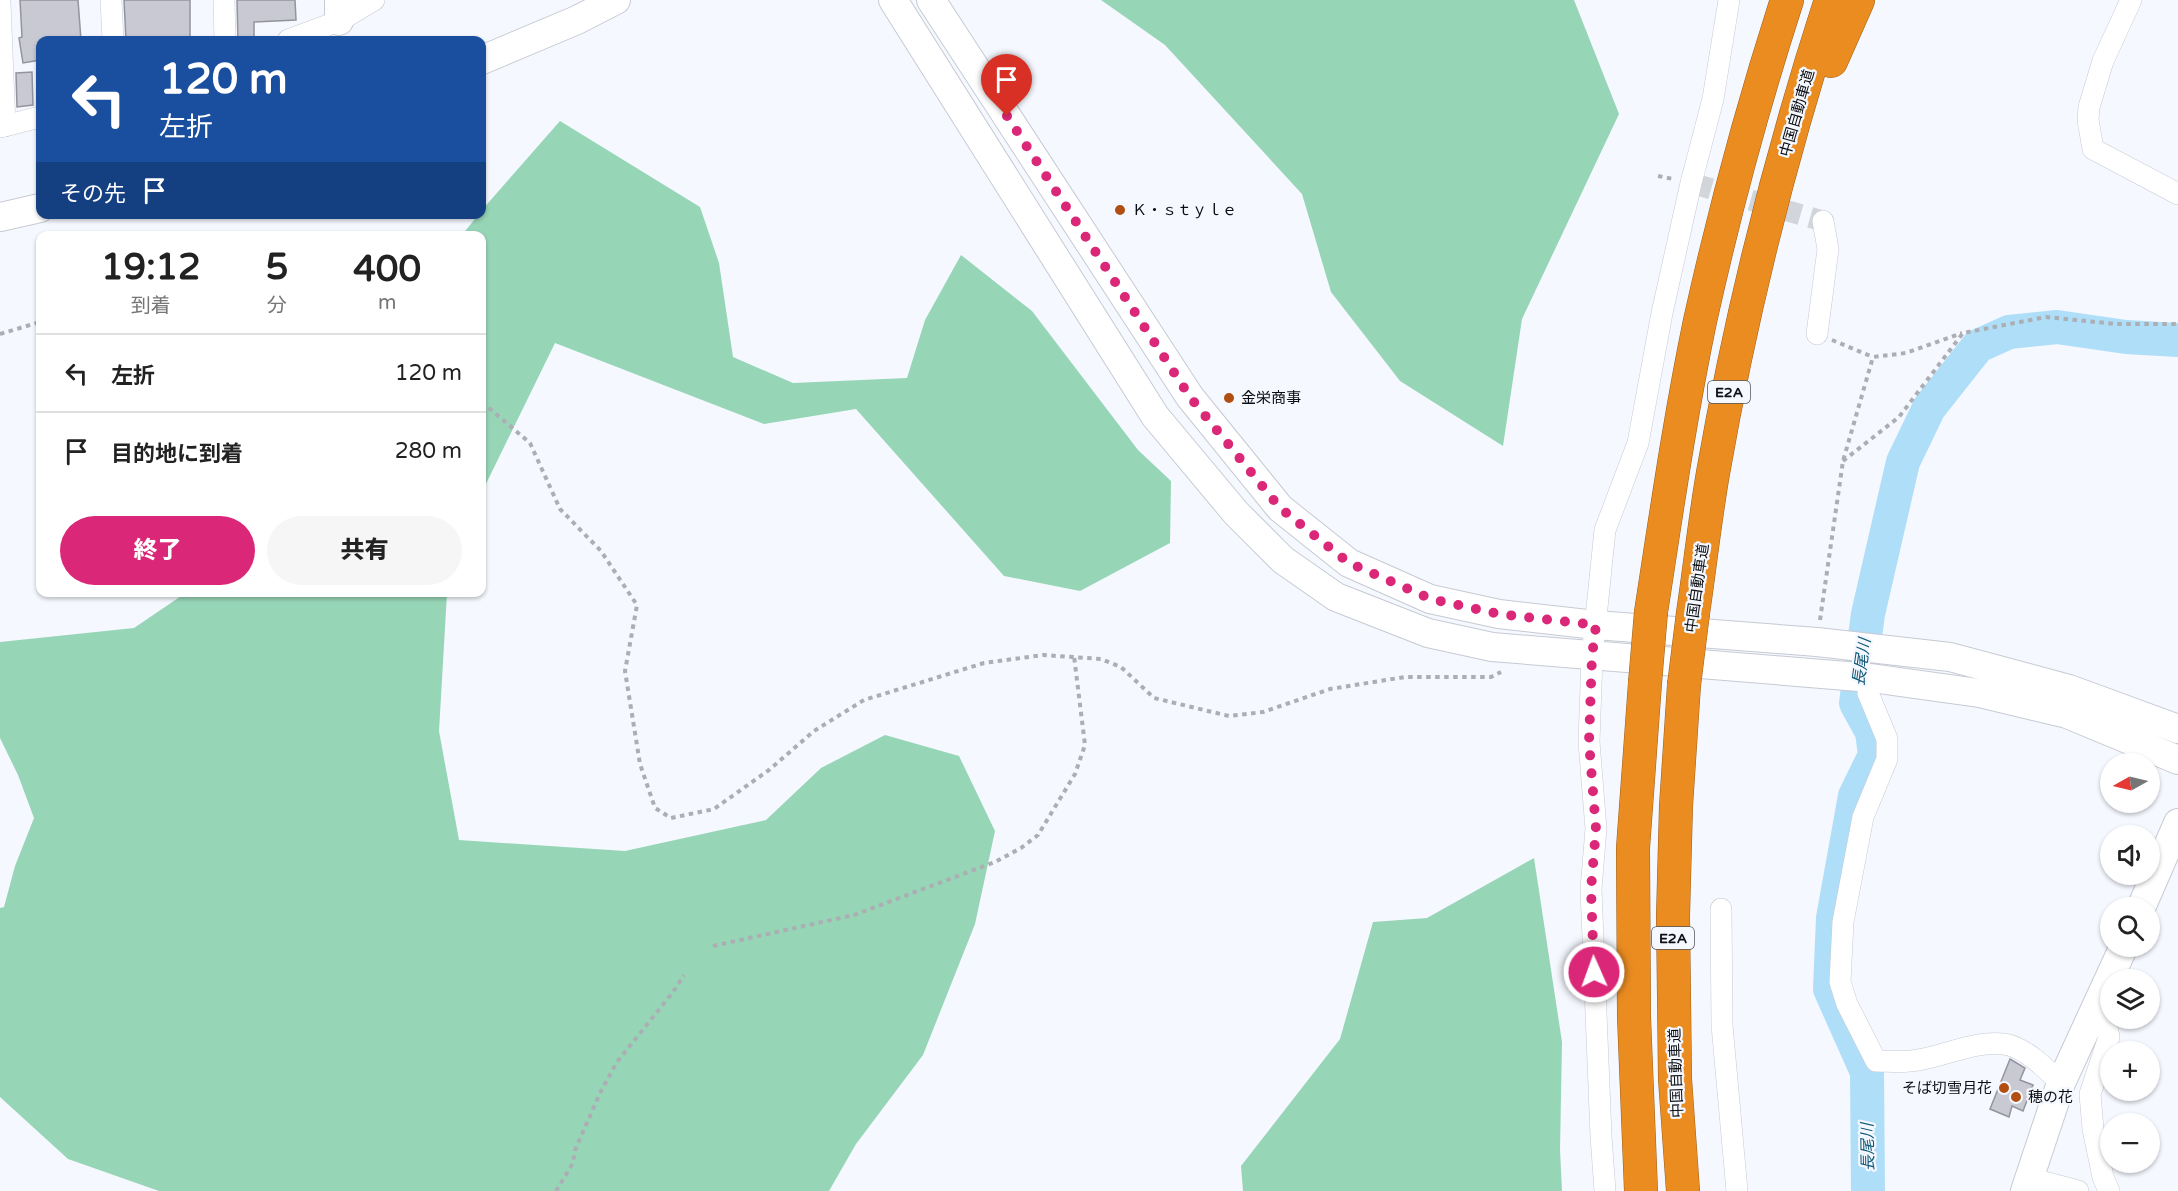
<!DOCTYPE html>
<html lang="ja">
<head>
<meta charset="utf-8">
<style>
  body { margin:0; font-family:"Varela Round","Noto Sans JP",sans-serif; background:#f6f6f6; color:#222; height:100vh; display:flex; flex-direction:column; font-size:22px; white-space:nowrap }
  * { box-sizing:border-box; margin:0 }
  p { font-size:20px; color:#767676 }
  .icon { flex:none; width:33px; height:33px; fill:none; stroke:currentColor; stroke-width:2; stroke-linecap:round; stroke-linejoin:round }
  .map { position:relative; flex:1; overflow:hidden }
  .drawer { position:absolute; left:36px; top:231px; width:450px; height:366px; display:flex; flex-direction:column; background:#fff; border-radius:12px; box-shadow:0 2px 4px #0004 }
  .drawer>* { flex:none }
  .banner { position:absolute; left:36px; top:36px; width:450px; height:183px; border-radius:12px; box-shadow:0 2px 4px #0004; background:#1a4fa0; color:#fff; overflow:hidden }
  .needle { width:39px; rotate:262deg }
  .tools { position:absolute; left:2100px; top:753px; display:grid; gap:12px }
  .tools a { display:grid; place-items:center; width:60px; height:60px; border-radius:50%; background:#fff; box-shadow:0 2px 4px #0004; font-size:30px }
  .pin { position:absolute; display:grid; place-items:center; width:51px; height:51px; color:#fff; margin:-62px -26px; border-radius:50% 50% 50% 0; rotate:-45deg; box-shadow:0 0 6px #0007 }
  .pin .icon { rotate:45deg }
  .me { position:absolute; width:66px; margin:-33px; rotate:358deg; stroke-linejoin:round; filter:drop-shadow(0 0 4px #0008) }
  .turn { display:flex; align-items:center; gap:21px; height:126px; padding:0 24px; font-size:27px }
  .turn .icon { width:78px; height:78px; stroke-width:2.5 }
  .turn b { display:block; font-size:42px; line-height:51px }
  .then { display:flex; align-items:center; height:57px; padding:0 24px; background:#0003; gap:12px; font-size:22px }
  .eta { display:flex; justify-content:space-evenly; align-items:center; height:102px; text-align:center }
  .eta b { font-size:36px; font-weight:800; line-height:42px }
  .button { display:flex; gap:12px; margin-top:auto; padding:12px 24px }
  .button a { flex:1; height:69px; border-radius:36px; background:#db2777; color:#fff; font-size:24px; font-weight:800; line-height:69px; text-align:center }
  .button a+a { background:#f6f6f6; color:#222 }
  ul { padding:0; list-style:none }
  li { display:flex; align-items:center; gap:18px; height:78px; padding:0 24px; border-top:2px solid #e0e0e0 }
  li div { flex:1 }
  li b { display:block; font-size:22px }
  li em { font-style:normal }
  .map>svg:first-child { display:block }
</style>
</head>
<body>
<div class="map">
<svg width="2178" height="1191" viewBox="0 0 2178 1191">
  <rect width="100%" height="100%" fill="#f5f8fe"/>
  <g fill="#97d5b7">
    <path d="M1101,0H1574L1619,114L1522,319L1503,446L1400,381L1331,292L1302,194L1165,45Z"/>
    <path d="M560,121L700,207L719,263L733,357L793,383L907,378L925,320L961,255L1032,311L1138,450L1171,481L1170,543L1080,591L1004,576L856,409L764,424L555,343L482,492V236L462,235L478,215L482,214V210Z"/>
    <path d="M187,592L447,593L439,731L459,840L625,851L766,820L821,768L885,735L959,756L995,831L975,924L923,1055L856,1144L829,1191H159L68,1159L0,1097V908L4,907L15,866L34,818L18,775L0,738V642L134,628Z"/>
    <path d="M1534,858L1562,1042L1560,1150L1562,1191H1243L1241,1166L1340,1039L1373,922L1427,918Z"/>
  </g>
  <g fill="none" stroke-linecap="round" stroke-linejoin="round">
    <path stroke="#afdef9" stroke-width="34" d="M1868,1191L1867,1072L1830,989L1833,918L1855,796L1875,755L1872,732L1856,703L1868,614L1903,462L1929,408L1978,346L2009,332L2057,327L2126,337L2178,340"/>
  </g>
  <g fill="#c8c9d2" stroke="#93949d" stroke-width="1.5">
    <path d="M20,0H78L81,40H40V60L23,63L19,38L22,37Z"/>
    <path d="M124,0H190V40H126Z"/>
    <path d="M237,0H295L296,20L254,22V40H238Z"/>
    <path d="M32,72L33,105L17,107L16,73Z"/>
    <path d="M2010,1059L2025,1068L2020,1080L2033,1085L2023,1111L2012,1106L2009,1117L1990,1109Z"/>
  </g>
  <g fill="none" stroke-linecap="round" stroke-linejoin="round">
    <path stroke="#d2d5da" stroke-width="21" stroke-dasharray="21 10" stroke-linecap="butt" d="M1691,183L1823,221"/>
    <defs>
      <g id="street">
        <path d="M111,0L113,40"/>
        <path d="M224,0L225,40"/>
        <path d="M2131,0L2103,61L2089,107L2088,120L2093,149L2178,194"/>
        <path d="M0,3L5,126"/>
        <path d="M288,40L339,21L374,0"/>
        <path d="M0,127L40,117"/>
        <path d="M1817,334L1828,249L1823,221"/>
        <path d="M1871,678L1868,693L1887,739V759L1863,817L1843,922L1840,982L1847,1004L1876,1061C1889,1061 1904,1063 1918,1060C1945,1056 1981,1038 2009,1045C2029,1051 2046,1069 2061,1083"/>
        <path d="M1721,909L1722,1025L1737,1191"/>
        <path d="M2101,998L2109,1037L2090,1094L2093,1129L2103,1177L2109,1191"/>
        <path d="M2029,1178L2078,1191"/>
        <path d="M1605,1191L1601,1136L1591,889L1596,829L1589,742L1592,656L1605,530L1638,443L1662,313L1691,183L1713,99L1729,0"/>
      </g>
      <g id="secondary">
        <path d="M339,0V21"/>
        <path d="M893,0L1155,416L1236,513L1283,560L1336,597L1428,633L1492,647L1871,678L1979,693L2067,714L2178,760"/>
        <path d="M931,0L1190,397L1280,508L1349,563L1430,599L1499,614L1596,625L1817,642L1950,657L2069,689L2178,729"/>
        <path d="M482,60L577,20L616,0"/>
        <path d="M0,217L40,208"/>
        <path d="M2141,908L2178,823"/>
        <path d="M2025,1191L2061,1083L2124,946"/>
      </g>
      <g id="highway">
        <path d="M1831,61L1858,0"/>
        <path d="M1651,612C1666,515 1680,417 1700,321C1724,213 1753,105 1787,0"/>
        <path d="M1693,613C1700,566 1705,519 1713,473C1741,313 1781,154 1831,0"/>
        <path d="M1641,1191L1634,1017L1633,848L1645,683"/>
        <path d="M1683,1191L1675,1079L1673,916L1676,806L1684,685"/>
      </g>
    </defs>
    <use href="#street" stroke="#c6cad3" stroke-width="22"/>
    <use href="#secondary" stroke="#c6cad3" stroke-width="30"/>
    <use href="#highway" stroke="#9d601b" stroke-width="34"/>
    <g stroke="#abaeb3" stroke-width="4" stroke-dasharray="4.5 4.5" stroke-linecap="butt">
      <path d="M1658,176L1673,179"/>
      <path d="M0,334L40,322"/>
      <path d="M1832,340L1873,357"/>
      <path d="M482,402L530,443L560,509L601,551L637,605L625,671L640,764L655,808L671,818L714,809L769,770L814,731L864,700L984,663L1043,655L1101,659L1121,667L1154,698L1229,716L1263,712L1330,689L1405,677H1491L1501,672"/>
      <path d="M1843,461L1899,417L1963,333L2046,317L2116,324H2178"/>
      <path d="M1820,620L1843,461L1873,357L1906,353L1962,333"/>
      <path d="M713,946L854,915L995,862L1021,848L1038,835L1075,774L1085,745L1074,656"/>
      <path d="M556,1191L573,1163L575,1150L600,1093L617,1062L673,992L684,975"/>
    </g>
    <use href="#street" stroke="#fff" stroke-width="21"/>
    <use href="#secondary" stroke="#fff" stroke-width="28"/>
    <use href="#highway" stroke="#eb8c21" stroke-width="33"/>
    <defs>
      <g id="highway-bridge">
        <path d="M1645,683L1651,612"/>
        <path d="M1684,685L1693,613"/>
      </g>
    </defs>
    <use href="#highway-bridge" stroke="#9d601b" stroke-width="34" stroke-linecap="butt"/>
    <use href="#highway-bridge" stroke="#eb8c21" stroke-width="33"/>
  </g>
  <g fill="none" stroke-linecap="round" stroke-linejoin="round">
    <path stroke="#db2777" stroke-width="10" stroke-dasharray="0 18" d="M1007,116L1190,397L1280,508L1349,563L1431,599L1499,614L1596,625L1592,656L1589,742L1596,829L1591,889L1594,972"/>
  </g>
  <g fill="#b14f12" stroke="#f5f8fe" stroke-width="2">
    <circle cx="1120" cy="210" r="6"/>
    <circle cx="1229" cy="398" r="6"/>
    <circle cx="2004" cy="1088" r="6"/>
    <circle cx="2016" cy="1097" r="6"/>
  </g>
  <g text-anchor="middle" stroke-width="4.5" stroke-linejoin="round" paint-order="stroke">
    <g fill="#f5f8fe" stroke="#525458" stroke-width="1.5">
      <rect x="1708" y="381" width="42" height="22" rx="4.5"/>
      <rect x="1652" y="927" width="42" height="22" rx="4.5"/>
    </g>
    <g font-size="14" font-weight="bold" fill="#0c0e11">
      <text x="1729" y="397">E2A</text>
      <text x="1673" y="943">E2A</text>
    </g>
    <g font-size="15" fill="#0c0e11" stroke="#f5f8fe">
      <text transform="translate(1797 113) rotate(-74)" y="5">中国自動車道</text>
      <text transform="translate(1697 588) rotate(-82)" y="5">中国自動車道</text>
      <text transform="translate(1676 1073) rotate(-92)" y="5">中国自動車道</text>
    </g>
    <g font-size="15" fill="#0c0e11" stroke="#f5f8fe" text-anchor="start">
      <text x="1132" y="215">Ｋ・ｓｔｙｌｅ</text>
      <text x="1241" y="403">金栄商事</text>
      <text x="1992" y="1093" text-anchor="end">そば切雪月花</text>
      <text x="2028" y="1102">穂の花</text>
    </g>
    <g font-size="16" font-style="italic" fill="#0f5878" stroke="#f5f8fe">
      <text transform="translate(1861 662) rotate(-82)" y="6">長尾川</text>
      <text transform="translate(1867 1147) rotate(-91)" y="6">長尾川</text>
    </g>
  </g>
</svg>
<div class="tools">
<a><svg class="needle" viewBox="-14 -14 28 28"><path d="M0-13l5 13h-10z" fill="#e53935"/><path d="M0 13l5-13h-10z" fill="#767676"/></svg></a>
<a><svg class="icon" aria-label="sound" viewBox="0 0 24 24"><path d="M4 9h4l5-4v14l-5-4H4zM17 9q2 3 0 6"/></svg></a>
<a><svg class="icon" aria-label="search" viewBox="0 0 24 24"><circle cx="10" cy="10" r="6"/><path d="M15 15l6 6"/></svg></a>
<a><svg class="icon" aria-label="layers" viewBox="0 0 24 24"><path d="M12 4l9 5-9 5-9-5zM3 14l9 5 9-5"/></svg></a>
<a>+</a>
<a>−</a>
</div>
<div class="pin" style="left:1007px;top:116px;background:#d93025"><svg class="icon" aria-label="arrive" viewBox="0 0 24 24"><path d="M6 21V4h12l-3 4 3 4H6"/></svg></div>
<svg class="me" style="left:1594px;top:972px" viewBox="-20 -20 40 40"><circle r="17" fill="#db2777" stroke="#fff" stroke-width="3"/><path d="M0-11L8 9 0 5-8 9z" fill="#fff"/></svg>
<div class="banner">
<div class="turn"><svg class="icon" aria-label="left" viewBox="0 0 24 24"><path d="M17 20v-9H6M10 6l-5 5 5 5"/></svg><div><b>120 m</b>左折</div></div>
<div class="then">その先<svg class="icon" aria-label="arrive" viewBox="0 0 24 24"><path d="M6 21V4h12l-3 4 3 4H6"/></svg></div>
</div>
<section class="drawer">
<div class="eta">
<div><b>19:12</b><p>到着</p></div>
<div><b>5</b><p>分</p></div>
<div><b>400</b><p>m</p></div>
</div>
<ul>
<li><svg class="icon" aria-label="left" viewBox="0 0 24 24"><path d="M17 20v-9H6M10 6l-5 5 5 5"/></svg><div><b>左折</b></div><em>120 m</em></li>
<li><svg class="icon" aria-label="arrive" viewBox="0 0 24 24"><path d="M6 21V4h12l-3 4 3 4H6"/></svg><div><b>目的地に到着</b></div><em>280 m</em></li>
</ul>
<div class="button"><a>終了</a><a>共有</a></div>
</section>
</div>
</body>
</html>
